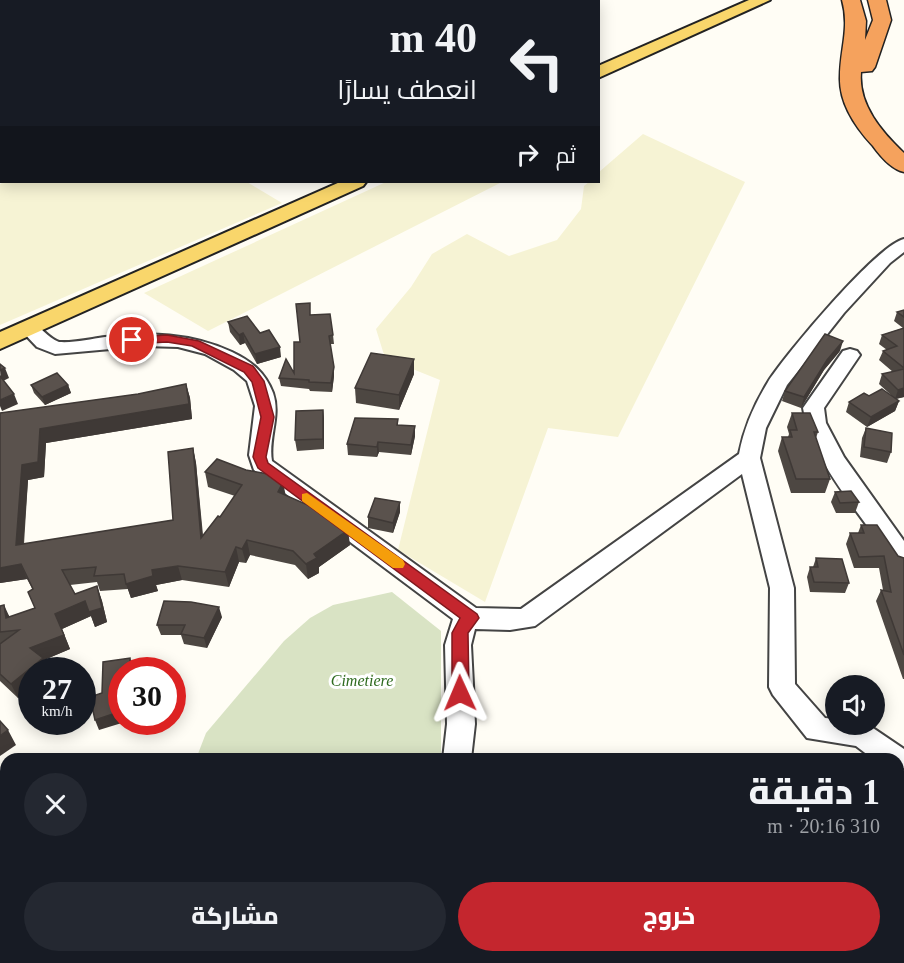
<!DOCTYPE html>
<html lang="ar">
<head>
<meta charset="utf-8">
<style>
  body { margin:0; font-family:"Times New Roman",Cairo,serif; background:#242831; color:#f1f3f6; direction:rtl; height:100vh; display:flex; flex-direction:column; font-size:22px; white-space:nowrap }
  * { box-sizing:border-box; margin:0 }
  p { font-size:20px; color:#9ea1a6 }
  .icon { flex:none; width:33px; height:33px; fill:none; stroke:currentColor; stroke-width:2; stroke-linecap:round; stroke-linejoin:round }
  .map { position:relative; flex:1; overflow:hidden; direction:ltr }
  .details { position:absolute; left:0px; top:753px; width:904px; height:210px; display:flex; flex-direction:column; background:#171b24; border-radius:18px 18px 0 0; box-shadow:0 3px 15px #0003; direction:rtl }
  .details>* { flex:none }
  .hud { position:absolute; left:0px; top:0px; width:600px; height:183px; box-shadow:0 3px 15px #0003; direction:rtl; background:#171b24; color:#f1f3f6; overflow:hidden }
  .tools { position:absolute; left:825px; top:675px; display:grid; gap:12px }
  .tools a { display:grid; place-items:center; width:60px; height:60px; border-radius:50%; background:#171b24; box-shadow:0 3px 15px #0003; font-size:30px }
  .speed { position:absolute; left:18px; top:657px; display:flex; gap:12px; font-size:30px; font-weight:700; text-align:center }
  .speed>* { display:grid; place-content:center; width:78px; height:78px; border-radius:50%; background:#171b24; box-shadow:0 3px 15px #0003; line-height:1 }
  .speed small { font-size:15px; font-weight:400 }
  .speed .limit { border:9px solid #d22; background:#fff; color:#111 }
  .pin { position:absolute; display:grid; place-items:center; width:51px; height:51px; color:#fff; margin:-26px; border:3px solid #fff; border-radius:50%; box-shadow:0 2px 6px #0007 }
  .me { position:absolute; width:66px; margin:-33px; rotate:359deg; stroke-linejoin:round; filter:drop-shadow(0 0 4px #0008) }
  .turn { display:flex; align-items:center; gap:21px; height:126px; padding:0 24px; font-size:27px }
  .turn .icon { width:78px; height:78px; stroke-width:2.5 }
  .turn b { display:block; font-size:42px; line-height:51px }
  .then { display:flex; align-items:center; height:57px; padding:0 24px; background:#0003; gap:12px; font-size:22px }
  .round { display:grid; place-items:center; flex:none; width:63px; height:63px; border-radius:32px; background:#242831 }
  .overview { display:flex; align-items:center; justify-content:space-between; height:102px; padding:0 24px }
  h1 { font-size:36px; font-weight:800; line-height:45px }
  .primary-button { display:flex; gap:12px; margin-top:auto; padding:12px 24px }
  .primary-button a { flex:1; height:69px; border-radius:36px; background:#c4262e; color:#fff; font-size:24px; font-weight:800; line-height:69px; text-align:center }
  .primary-button a+a { background:#242831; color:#f1f3f6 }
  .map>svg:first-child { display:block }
</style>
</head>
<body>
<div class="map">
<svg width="904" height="963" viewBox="0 0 904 963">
  <rect width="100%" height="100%" fill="#fffdf5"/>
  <g fill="#f6f3d4">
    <path d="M643,134L745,182L618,437L548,428L485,602L398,550L440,380L385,358L376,329L411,287L432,254L467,234L509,256L557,240L581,209L584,186L589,182H598L599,172Z"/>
    <path d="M4,182H247L282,203L0,325V184Z"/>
    <path d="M386,182H502L208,331L144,293Z"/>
    <path d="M6,794V957H46L43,963H0V796Z"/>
  </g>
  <g fill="#d9e3c4">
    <path d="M392,592L441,631V759H196L206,733L284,641L310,618L333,605Z"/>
    <path d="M90,957H402L400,963H84Z"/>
  </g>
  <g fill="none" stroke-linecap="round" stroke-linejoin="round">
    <defs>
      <g id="minor">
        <path d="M904,239V252L890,263L844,313L787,385L766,428L760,458L794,588L795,684L825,718L836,719V724H867L904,749V768L898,770V759H873L856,746L807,738L773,695L769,687L770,588L742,474L535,626L510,630L475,629L471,645L475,724L471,759H443L447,724L445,645L453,619L254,470L249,455L255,406L247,381L234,370L205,354L178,347L144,346L55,354L37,347L19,328L29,322C41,325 47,338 59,342C75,343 90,339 105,337C149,332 191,333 232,352C251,361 265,372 273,393C281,416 268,438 272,461L476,608L521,609L739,454C744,428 754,405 768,382C785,355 877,245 904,239Z"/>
        <path d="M850,349L857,351L860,355L824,408L826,423L844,457L904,541V569L895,566C866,519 812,464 803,408L843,351Z"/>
        <path d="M402,957H434L433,963H401Z"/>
      </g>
      <g id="major">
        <path d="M749,0H770L598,78V66Z"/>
        <path d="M340,182H366L363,186L0,349V332Z"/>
      </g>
      <path id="highway" d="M842,0H860L866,21L865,40L873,20L868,0H886L891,20L875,67L872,71L861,72C858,105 882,132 904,153V172C891,169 881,157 873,146C856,128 839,103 840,77C840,49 850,28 842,0Z"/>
    </defs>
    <use href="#minor" stroke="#444" stroke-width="4"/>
    <use href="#major" stroke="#222" stroke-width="4"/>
    <use href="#highway" stroke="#222" stroke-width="3"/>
    <use href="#minor" fill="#fff" fill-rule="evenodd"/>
    <use href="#major" fill="#f9d66b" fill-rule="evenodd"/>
    <use href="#highway" fill="#f5a25d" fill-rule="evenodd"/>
  </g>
  <g fill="#4d4742">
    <path d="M904,310V397L896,399L899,401L895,411L867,427L846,412L849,402L869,396L891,395L879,384L882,374L893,372L879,360L883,351L887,350L879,344L882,335L903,328L894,321L897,312Z"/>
    <path d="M311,315L333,335L334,344H330L334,376L332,392L310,391L309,389L281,386L279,378L294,373L300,342Z"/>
    <path d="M228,322L260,333L281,357L257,364L245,343L240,345L230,332Z"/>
    <path d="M840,351L824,370L801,408L782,401L785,391Z"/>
    <path d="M414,359V374L399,410L356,403L355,388Z"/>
    <path d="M186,384L190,398L192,419L46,443L44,477L28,480L24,544L173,520L193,448L196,463L203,535L220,517L235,496L208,487L205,472L286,496L350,545L319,567V573L308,579L295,565L250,555L246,563L239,562L229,587L182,580L156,585L158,591L131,598L128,589L100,591L97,582L70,585L75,594L97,586L102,601L107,622L95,627L91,616L62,629L70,649L44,660L49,670H32L18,698L0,681V606L10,617L35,608L33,590L27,579L0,583V413L138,394Z"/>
    <path d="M31,385H68L71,393L45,405L34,393Z"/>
    <path d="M323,410L324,420V449L297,451L295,440Z"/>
    <path d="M792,413L818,432L816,438L830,479L825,493H791L778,451L782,437H788L789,434L787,427Z"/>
    <path d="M398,419V425L415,436L411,455L379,452L377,457L348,455L347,444Z"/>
    <path d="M866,428L891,452L887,463L860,457L862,438Z"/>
    <path d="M835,492L859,502L855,513H836L831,502Z"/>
    <path d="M400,512L393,533L368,528V517Z"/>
    <path d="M861,525L898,556L904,558V679H903L876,601L881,590H883L879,568H854L846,544L850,533H858Z"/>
    <path d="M816,558L849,583L845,593L810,592L807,577L810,567H813Z"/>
    <path d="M222,617L207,648L184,644L181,635H161L157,625Z"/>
  </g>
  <g fill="#3f3936">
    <path d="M243,333L245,343L240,345L239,335Z"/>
    <path d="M843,341L840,351L824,370L801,408L804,397L827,360Z"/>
    <path d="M280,347L281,357L257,364L255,354Z"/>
    <path d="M414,359V374L399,410V395Z"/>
    <path d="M334,367V376L332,392L331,383Z"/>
    <path d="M5,368L9,378L1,382L0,370Z"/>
    <path d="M186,384L190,398L192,419L46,443L44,477L28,480L22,560L16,545L22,465L40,429Z"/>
    <path d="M68,385L71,393L45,405L42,397Z"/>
    <path d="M904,388V397L895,399L898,390Z"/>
    <path d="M14,394L18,404L2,411L0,406V400Z"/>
    <path d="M899,401L895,411L867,427L871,417Z"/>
    <path d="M323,410L324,420V449L323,439Z"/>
    <path d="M415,426V436L411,455V445Z"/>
    <path d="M378,442L379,452L377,457V447Z"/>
    <path d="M193,448L196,463L204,553L201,538Z"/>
    <path d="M283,482L286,497L278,492Z"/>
    <path d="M400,502V512L393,533V523Z"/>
    <path d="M348,530L350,545L319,567V573L308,579L306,564L314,554Z"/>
    <path d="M247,540L250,555L246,563L242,549Z"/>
    <path d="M236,547L239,562L229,587L225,572Z"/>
    <path d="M21,564L27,579L0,583V568Z"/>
    <path d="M178,566L182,580L156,585L158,591L131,598L126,584L152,570Z"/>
    <path d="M97,586L102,601L107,622L95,627L91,616L62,629L70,649L44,660L49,670H32V687L18,698L11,684L30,648L55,614Z"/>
    <path d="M4,605L11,620L6,618Z"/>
    <path d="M219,607L222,617L207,648L204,638Z"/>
    <path d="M130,658L134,668V670H130Z"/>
    <path d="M122,711V722H125L99,730L95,720Z"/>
    <path d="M8,730L16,745L0,756V736Z"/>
  </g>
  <g fill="#5a524d" stroke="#3f3936" stroke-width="1.5">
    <path d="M310,303V315L330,314L333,335L329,336L334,367L331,383L309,382V380L279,378L286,359L294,373V342H300L296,304Z"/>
    <path d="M904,310V317L897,312Z"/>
    <path d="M247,316L260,333L269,330L280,347L255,354L243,333L239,335L228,322Z"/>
    <path d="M904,328V368L883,351L897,346L882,335Z"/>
    <path d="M825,334L843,341L827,360L804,397L785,391Z"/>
    <path d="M371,353L414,359L399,395L355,388Z"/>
    <path d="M0,364L5,368L0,370Z"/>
    <path d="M904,369V388L898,390L882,374Z"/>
    <path d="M57,373L68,385L42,397L31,385Z"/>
    <path d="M0,376L14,394L0,400Z"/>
    <path d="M186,384L189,404L40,429L38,462L22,465L16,545L173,520L168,452L193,448L201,538L218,516L220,517L242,485L205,472L217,459L246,470L274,475L283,482L278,492L326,513L348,530L314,554L317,558L306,564L293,551L247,540L242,549L236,547L225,572L178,566L152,570L153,576L126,584L124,574L94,576L96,567L62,570L75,594L97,586L102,608L89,612L85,601L55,614L64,635L30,648L43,658L11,684L0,674V644L19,630L0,632V606L4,605L6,618L35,608L28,592L33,589L21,564L0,568V413L138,394Z"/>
    <path d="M882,389L899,401L871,417L849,402L864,393L869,396Z"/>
    <path d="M323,410V439L295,440L296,411Z"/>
    <path d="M792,413H810L818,432H814L830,479H796L782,437H792L790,430H797Z"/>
    <path d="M355,418L398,419L397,425L415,426L411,445L378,442L377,447L347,444Z"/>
    <path d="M866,428L892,433L891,452L864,447Z"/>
    <path d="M851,491L859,502L840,503L835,492Z"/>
    <path d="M375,498L400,502L393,523L368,517Z"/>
    <path d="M861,525H877L898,556L904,558V655L881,590L891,592L884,556L859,557L850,533H864Z"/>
    <path d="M816,558L842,559L849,583L814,582L810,567H818Z"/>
    <path d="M164,601L191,602L219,607L204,638L181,634L185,625H157Z"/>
    <path d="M130,658V670H122V711L95,720L90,697L102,693L103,662Z"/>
    <path d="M0,721L8,730L0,736Z"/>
  </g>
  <path fill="#c4262e" stroke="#7f191e" stroke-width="1.5" d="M167,335L199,341L253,366L264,381L274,417L266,457L268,463L477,614L479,618L468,633L469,693L466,698H455L452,693V633L460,618L258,468L253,457L261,417L252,382L244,372L192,346L167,342L132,344L127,340L132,337Z"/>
  <path fill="#f59e0b" d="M307,493L403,560L405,564L403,568H393L302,501V494Z"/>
  <g text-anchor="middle" stroke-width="6" stroke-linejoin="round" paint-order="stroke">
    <g font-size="16" font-style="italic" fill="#2f6b1f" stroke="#fff">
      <text x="362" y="686">Cimetiere</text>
    </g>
  </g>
</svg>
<div class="tools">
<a><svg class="icon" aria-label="sound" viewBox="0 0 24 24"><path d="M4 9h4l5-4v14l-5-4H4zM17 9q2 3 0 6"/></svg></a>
</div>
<div class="speed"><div>27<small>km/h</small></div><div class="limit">30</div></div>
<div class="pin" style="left:132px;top:340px;background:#d93025"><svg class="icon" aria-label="arrive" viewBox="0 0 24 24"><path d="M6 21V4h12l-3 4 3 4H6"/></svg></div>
<svg class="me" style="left:460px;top:693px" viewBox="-20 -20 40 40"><path d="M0-17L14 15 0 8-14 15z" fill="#c4262e" stroke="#fff" stroke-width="4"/></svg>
<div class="hud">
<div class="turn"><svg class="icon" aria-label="left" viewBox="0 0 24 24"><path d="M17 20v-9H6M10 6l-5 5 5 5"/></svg><div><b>40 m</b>انعطف يسارًا</div></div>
<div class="then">ثم<svg class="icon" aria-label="right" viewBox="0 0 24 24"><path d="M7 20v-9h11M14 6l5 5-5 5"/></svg></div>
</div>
<section class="details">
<div class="overview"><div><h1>1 دقيقة</h1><p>310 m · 20:16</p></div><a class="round"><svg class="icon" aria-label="close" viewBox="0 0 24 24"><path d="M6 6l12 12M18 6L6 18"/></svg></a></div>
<div class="primary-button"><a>خروج</a><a>مشاركة</a></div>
</section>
</div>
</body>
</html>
